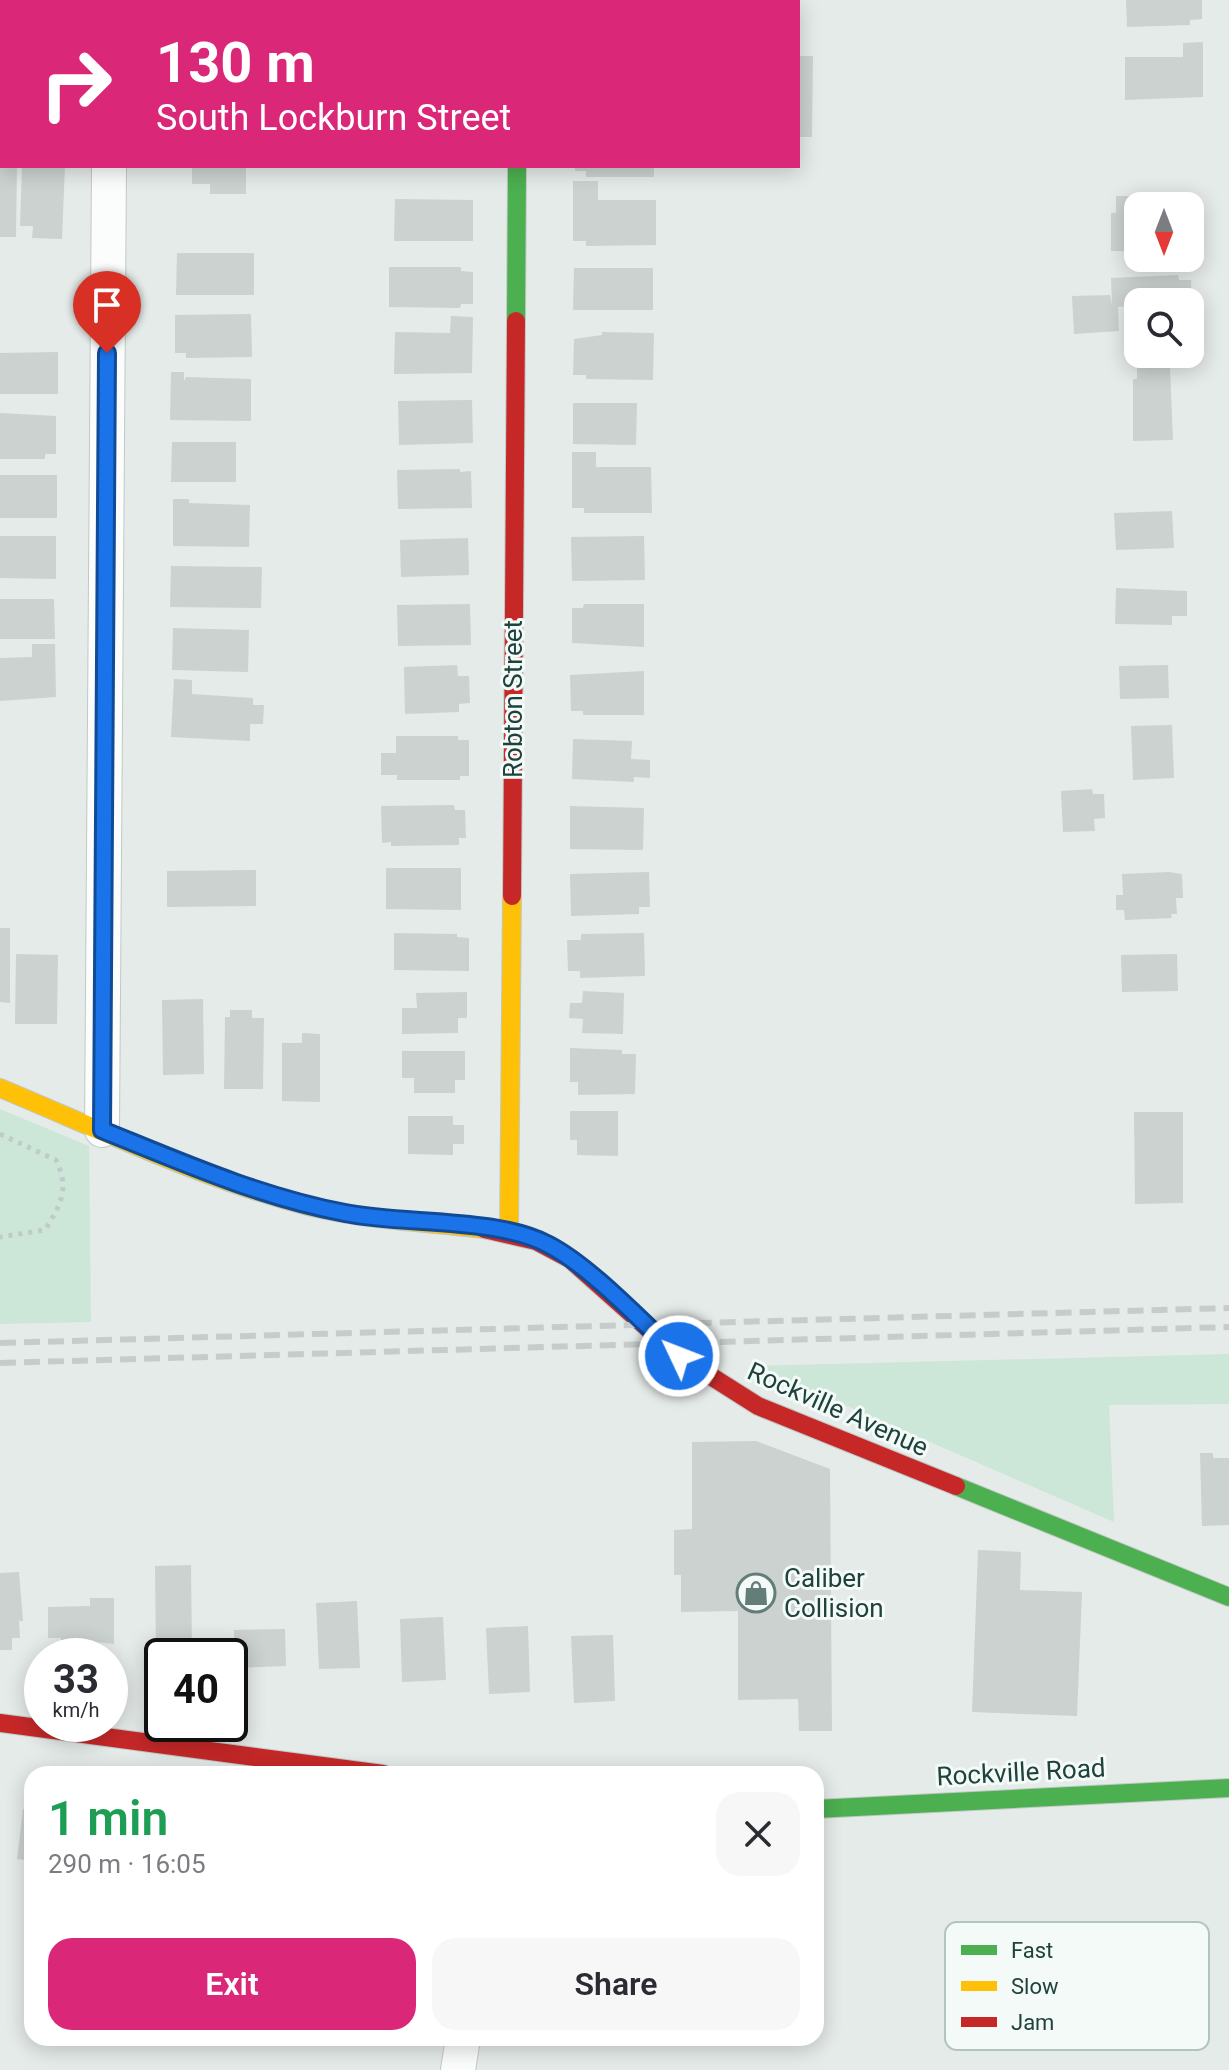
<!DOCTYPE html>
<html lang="en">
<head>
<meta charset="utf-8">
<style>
  body { margin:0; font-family:Roboto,sans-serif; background:#f7f7f7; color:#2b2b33; height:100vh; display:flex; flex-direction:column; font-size:30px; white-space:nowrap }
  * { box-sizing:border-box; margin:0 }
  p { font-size:26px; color:#7c7c81 }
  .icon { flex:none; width:44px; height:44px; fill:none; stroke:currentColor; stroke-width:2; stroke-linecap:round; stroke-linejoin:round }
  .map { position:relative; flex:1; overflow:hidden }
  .sheet { position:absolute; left:24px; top:1766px; width:800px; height:280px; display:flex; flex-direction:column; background:#fff; border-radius:24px; box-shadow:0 4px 20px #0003 }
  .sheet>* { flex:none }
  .banner { position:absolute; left:0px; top:0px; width:800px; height:168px; box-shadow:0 4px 20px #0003; background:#db2777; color:#fff; overflow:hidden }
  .needle { width:52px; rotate:180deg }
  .tools { position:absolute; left:1124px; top:192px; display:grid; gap:16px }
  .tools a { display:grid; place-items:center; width:80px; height:80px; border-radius:16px; background:#fff; box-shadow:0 4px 20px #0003; font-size:40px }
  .speed { position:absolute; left:24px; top:1638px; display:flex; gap:16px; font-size:40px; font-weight:700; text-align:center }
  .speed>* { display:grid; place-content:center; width:104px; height:104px; border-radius:50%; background:#fff; box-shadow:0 4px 20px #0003; line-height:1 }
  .speed small { font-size:20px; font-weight:400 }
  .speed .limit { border:4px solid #111; border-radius:12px; background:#fff; color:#111 }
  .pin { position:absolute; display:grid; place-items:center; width:68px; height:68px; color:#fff; margin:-82px -34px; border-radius:50% 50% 50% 0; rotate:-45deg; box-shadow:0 0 8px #0007 }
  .pin .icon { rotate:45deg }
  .me { position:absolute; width:88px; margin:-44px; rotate:313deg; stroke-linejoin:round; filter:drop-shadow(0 0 6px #0008) }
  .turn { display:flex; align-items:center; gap:28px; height:168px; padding:0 24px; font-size:36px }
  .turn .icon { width:104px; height:104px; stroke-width:2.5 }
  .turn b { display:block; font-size:56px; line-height:68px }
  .round { display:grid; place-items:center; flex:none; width:84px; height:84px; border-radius:24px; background:#f7f7f7 }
  .overview { display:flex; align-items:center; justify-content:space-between; height:136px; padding:0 24px }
  h1 { font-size:48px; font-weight:600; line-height:60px; color:#1e9e55 }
  .primary-button { display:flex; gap:16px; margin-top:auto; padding:16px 24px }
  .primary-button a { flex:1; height:92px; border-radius:24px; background:#db2777; color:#fff; font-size:32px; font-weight:600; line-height:92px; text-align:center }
  .primary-button a+a { background:#f7f7f7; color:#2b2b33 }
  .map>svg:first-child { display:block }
</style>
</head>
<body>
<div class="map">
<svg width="1229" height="2070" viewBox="0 0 1229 2070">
  <rect width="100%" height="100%" fill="#e5ebe9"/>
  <g fill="#cce6d7">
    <path d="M0,1109L89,1146L91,1322L0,1324Z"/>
    <path d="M1229,1354V1404L1109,1405L1114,1522L755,1366Z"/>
  </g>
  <g fill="#cbd2d0">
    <path d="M1126,0H1202V19L1190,20V25L1127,27Z"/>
    <path d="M1203,42V97L1125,100V57H1183V43Z"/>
    <path d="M798,56H813L812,137H798Z"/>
    <path d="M0,166H17L16,237H0Z"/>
    <path d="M22,166H65L62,239L32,238L33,226H20Z"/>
    <path d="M192,166H246V194H210V184H192Z"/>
    <path d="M575,166H654V177H586V171H575Z"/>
    <path d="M573,181H598V200H656V245L586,246V241H573Z"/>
    <path d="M1116,196H1153V206H1138V251H1111V213H1116Z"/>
    <path d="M395,199L473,200V241H394Z"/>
    <path d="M177,253H254V295H176Z"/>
    <path d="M389,267H461V271L473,272V304H461L460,308L389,307Z"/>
    <path d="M574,268H653V310H573Z"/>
    <path d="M1178,275L1179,280H1191L1192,302H1138V313H1129V306L1118,307L1119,331L1074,334L1072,296L1110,295L1112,305L1111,278Z"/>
    <path d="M251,314L252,357L186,358V353H175V315Z"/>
    <path d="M451,316L473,317L472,373L394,374L395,332L450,333Z"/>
    <path d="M602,332L654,333L653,380L586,379V375H573L574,339L602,335Z"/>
    <path d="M58,352V394H0V353Z"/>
    <path d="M1137,367H1170L1173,440L1133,441V379H1137Z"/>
    <path d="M171,372H184V381L186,377L251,379V421L170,420Z"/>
    <path d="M472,400L473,443L399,445L398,401Z"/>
    <path d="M573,403H637L636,445L573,444Z"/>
    <path d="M0,413L56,416V454H45V459H0Z"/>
    <path d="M172,442H236V482H171Z"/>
    <path d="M572,452H596V467H651L652,513H584V508H572Z"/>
    <path d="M460,469V472L471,471L472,508L398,509L397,470Z"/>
    <rect x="0" y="475" width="57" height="43"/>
    <path d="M173,499H189V503L250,505L249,547L173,546Z"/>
    <path d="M1172,511L1174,548L1116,550L1114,513Z"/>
    <path d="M0,536H56V579L0,578Z"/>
    <path d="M644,536L645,580L572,581L571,537Z"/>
    <path d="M468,538L469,575L401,577L400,540Z"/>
    <path d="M171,566L262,567L261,608L170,607Z"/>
    <path d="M1116,588L1187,591V616H1172V625L1115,624Z"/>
    <path d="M0,599H54L55,639H0Z"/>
    <path d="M470,604L471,645L398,646L397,605Z"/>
    <path d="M584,604H644V647L572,643V608H583Z"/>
    <path d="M173,628L249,630L248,672L172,670Z"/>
    <path d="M32,644H55L56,697L0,701V658L32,657Z"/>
    <path d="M457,665L458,676H469L470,703L459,704V712L405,714L404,667Z"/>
    <path d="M1168,665L1169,698L1120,699L1119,666Z"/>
    <path d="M644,671V715H583V711H571L570,675Z"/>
    <path d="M174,679L192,680V694L253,698V705H264L263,724H250V741L171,737Z"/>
    <path d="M1172,725L1174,778L1133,780L1131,726Z"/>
    <path d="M396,736H458V740H469V776H460V780H397V775H381V753H396Z"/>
    <path d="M573,739L632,741L631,759L650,760V778L634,777V782L572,779Z"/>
    <path d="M1092,789L1093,794H1104L1105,818L1094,819L1095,831L1063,832L1061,791Z"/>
    <path d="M454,805L455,810H465L466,838H459V845L391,846V842L382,843L381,806Z"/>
    <path d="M570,806L644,808L643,850L570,849Z"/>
    <path d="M386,868H461V910L386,909Z"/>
    <path d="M256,870V906L167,907V871Z"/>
    <path d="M649,872L650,907H639V914L571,916L570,874Z"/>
    <path d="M1169,872L1182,874L1183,898H1176L1177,914H1171L1172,918L1125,920L1124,910H1116V895H1123L1122,874Z"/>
    <path d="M0,928H10V1003L0,1002Z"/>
    <path d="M394,933L457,934V937L469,938V971L394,970Z"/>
    <path d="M644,933L645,976L580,978V971H568L567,940H581V934Z"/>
    <path d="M16,954L58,955L57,1024H15Z"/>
    <path d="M1177,954L1178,991L1122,992L1121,955Z"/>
    <path d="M583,991L624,993L623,1034L582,1033L583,1019L569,1018L570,1003H582Z"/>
    <path d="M467,992V1018H458V1033L402,1034V1008H417L416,993Z"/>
    <path d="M203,999L204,1074L163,1075L162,1000Z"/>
    <path d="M230,1010H252V1018H264L263,1089H224L225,1017H230Z"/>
    <path d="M302,1033L320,1034V1102L282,1101V1043H302Z"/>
    <path d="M570,1048L622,1050V1054H636L635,1094L578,1095V1082H570Z"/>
    <path d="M402,1051H465V1080H455V1093H414V1078H402Z"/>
    <path d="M570,1111H618V1156L577,1155V1140H570Z"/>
    <path d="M1134,1112H1183V1203L1135,1204Z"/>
    <path d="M408,1116H453V1125H464V1144H453V1155L408,1154Z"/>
    <path d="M756,1441L830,1469L832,1731H799L798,1699L738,1700V1611L681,1612V1575H674V1530L692,1529V1442Z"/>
    <path d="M1200,1453H1213V1458H1229V1525L1202,1526Z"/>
    <path d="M978,1550L1021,1552L1020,1590L1082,1592L1077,1716L972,1712Z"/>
    <path d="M191,1565L192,1656H156L155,1566Z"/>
    <path d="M19,1572L23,1621H19L20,1638H12V1650H0V1573Z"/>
    <path d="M90,1598H114V1644L79,1640V1644H61V1638H48V1607L90,1606Z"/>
    <path d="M357,1601L360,1668L319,1669L316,1603Z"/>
    <path d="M443,1617L446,1680L402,1682L400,1619Z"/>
    <path d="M528,1626L530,1692L489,1694L486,1628Z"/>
    <path d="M285,1629L286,1666L234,1668V1630Z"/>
    <path d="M613,1635L615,1701L574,1703L571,1636Z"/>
    <path d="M23,1809L32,1810V1861L17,1859Z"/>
  </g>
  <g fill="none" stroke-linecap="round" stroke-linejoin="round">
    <defs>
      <g id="street">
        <path d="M110,2V0"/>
        <path d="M518,2V0"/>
        <path d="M102,1130L109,166"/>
        <path d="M458,2070L463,2038"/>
      </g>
      <g id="fast">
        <path d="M516,321L517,166"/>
        <path d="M956,1486L1229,1597"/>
        <path d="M816,1809L1229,1788"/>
      </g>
      <g id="slow">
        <path d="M79,2L84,0"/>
        <path d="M0,1088C101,1130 202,1179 308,1206C366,1220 425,1222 484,1229"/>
        <path d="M509,1232L512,896"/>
      </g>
      <g id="jam">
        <path d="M0,33L2,32"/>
        <path d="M512,896L516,321"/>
        <path d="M484,1229L536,1241L570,1259L679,1356L758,1406L956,1486"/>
        <path d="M0,1723L383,1774"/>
      </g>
    </defs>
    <use href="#street" stroke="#c2c8c6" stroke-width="36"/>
    <use href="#fast" stroke="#c0c9c6" stroke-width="20"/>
    <use href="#slow" stroke="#c0c9c6" stroke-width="20"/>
    <use href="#jam" stroke="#c0c9c6" stroke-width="20"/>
    <path stroke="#c0cbc9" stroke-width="5" stroke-dasharray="4 6" stroke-linecap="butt" d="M0,1134L56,1160C70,1189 61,1204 45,1230L0,1237"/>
    <use href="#street" stroke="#fbfcfc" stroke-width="34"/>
    <use href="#fast" stroke="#4caf50" stroke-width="18"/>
    <use href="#slow" stroke="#ffc107" stroke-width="18"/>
    <use href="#jam" stroke="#c62828" stroke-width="18"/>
    <g stroke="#c7cccb" stroke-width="6" stroke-dasharray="16 8" stroke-linecap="butt">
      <path d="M0,1343L1229,1308"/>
      <path d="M0,1363L1229,1327"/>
    </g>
  </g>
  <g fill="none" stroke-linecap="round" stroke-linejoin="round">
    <defs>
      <path id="route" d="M107,353L102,1130C181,1162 260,1197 345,1213C404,1225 497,1217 549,1245C591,1267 643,1323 679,1356"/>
    </defs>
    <use href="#route" stroke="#114b97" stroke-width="20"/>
    <use href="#route" stroke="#1a73e8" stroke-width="14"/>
  </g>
  <defs>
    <symbol id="shop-ring" viewBox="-11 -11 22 22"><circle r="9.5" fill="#f3faf7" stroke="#647d79" stroke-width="1.5"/><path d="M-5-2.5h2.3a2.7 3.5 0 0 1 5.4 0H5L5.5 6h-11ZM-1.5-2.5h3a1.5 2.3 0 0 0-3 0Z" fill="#647d79"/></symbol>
  </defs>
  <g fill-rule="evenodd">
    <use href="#shop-ring" x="734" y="1571" width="44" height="44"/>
  </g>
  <g text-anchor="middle" stroke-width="6" stroke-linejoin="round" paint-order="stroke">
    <g font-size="26" fill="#1f423c" stroke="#f3faf7">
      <text transform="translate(513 699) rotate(-90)" y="9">Robton Street</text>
      <text transform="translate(838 1409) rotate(24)" y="9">Rockville Avenue</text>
      <text transform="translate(1021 1772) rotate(-3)" y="9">Rockville Road</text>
    </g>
    <g font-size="26" fill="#1f423c" stroke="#f3faf7" text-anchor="start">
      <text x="784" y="1587">Caliber<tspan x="784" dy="30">Collision</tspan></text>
    </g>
  </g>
  <rect x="945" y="1922" width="264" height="128" rx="12" fill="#f3faf7" stroke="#b3c3bf" stroke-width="2"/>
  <rect x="961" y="1945" width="36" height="10" fill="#4caf50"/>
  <rect x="961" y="1981" width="36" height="10" fill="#ffc107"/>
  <rect x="961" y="2017" width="36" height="10" fill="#c62828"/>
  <g font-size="22" fill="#1f423c">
    <text x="1011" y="1958">Fast</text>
    <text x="1011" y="1994">Slow</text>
    <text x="1011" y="2030">Jam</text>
  </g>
</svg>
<div class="tools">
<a><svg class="needle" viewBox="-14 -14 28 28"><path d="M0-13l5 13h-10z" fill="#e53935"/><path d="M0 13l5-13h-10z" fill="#7c7c81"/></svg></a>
<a><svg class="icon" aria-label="search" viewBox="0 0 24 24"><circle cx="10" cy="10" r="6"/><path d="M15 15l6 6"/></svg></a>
</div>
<div class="speed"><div>33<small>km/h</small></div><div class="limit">40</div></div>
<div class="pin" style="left:107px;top:353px;background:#d93025"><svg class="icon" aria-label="arrive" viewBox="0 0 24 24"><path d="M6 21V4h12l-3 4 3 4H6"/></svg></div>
<svg class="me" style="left:679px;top:1356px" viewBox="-20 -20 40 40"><circle r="17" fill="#1a73e8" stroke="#fff" stroke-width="3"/><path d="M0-11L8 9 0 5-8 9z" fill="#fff"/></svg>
<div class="banner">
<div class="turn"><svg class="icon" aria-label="right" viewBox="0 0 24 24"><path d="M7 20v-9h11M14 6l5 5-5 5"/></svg><div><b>130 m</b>South Lockburn Street</div></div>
</div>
<section class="sheet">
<div class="overview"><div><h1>1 min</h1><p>290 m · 16:05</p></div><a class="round"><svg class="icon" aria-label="close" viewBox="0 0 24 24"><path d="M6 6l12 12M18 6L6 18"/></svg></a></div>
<div class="primary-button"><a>Exit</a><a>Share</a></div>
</section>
</div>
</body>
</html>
